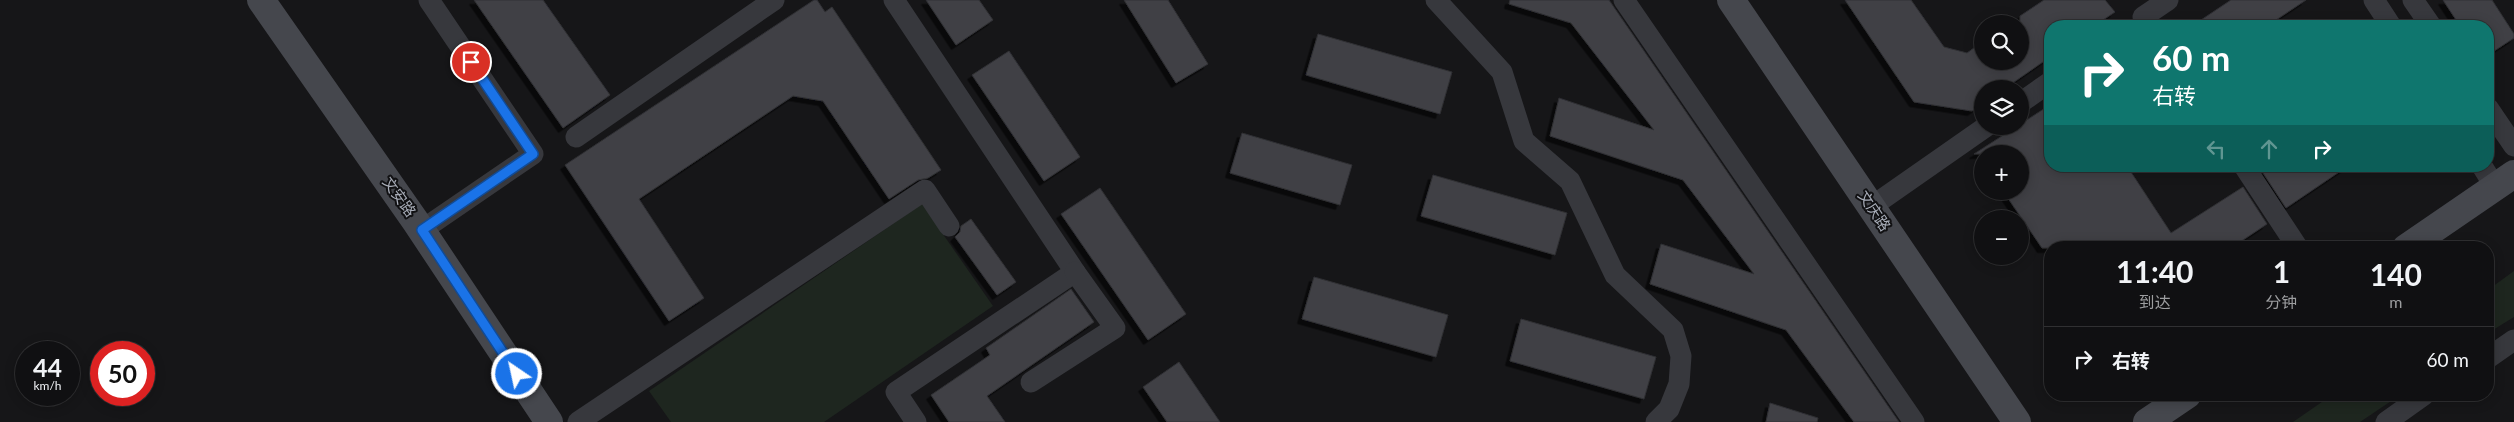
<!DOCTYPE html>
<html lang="zh">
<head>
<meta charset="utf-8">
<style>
  body { margin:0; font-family:Lato,"Noto Sans SC",sans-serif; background:#19191b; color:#f1f3f6; height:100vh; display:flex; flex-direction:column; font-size:19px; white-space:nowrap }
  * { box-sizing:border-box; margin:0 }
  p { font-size:16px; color:#9c9d9f }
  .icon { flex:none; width:28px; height:28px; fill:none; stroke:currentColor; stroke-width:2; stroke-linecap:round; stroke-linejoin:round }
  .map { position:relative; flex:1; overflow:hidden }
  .sheet { position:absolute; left:2044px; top:241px; width:450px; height:160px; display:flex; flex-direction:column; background:#101012; border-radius:20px; box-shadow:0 2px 12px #0003,0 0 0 1px #303032 }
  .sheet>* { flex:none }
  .hud { position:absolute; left:2044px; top:20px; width:450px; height:152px; border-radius:20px; box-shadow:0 2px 12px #0003,0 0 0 1px #303032; background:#0f766e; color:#fff; overflow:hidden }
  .tools { position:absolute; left:1974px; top:15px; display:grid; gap:10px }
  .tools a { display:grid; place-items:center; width:55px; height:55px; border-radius:50%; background:#101012; box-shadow:0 2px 12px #0003,0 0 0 1px #303032; font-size:25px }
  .speed { position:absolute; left:15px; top:341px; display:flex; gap:10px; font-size:25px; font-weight:700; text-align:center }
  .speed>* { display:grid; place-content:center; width:65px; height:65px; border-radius:50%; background:#101012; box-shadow:0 2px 12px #0003,0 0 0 1px #303032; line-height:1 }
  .speed small { font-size:12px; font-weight:400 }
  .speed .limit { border:8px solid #d22; background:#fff; color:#111 }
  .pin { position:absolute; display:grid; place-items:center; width:42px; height:42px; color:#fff; margin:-21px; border:2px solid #fff; border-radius:50%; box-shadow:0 1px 5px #0007 }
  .me { position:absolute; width:55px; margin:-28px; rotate:326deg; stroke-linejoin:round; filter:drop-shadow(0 0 4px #0008) }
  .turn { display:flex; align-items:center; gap:18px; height:105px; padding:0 25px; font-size:22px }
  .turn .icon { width:65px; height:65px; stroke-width:2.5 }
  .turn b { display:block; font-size:35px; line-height:42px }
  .lanes { display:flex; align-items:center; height:48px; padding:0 25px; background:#0003; justify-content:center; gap:25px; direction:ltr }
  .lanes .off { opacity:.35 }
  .eta { display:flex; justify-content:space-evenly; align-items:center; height:85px; text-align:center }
  .eta b { font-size:30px; font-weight:700; line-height:35px }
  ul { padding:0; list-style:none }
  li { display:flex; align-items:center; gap:15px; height:65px; padding:0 25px; border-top:1px solid #303032 }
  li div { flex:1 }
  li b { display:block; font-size:19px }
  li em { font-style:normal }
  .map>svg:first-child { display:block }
</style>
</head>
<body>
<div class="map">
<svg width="2514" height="422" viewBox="0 0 2514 422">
  <defs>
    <filter id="shadow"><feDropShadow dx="-4.5" dy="4.5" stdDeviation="0" flood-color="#0009"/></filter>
  </defs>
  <rect width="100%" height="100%" fill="#161618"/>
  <g fill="#1e261f">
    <path d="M922,204L993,306L824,422H671L649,391Z"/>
    <path d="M2514,271V317L2488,333V290Z"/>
    <path d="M2332,395H2400L2360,422H2293Z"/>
  </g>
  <g fill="#404145" stroke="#303034" filter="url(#shadow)">
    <path d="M474,0H543L610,95L563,128Z"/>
    <path d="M814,0H817L825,12L832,7L941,170L928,178L918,180L889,199L823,101L793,96L639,199L704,298L669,321L565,165Z"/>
    <path d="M926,0H979L993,20L956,45Z"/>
    <path d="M1124,0H1168L1208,64L1176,83Z"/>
    <path d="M1510,0H1609L1899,422H1854L1786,330L1650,284L1661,244L1754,274L1683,180L1550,136L1559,98L1654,130L1571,23L1509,4Z"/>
    <path d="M1845,0H1911L1944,47L1967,53L1982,42V61H2020V16L2044,0H2105L2115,12L2094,26H2050V57L2004,89H1982V104L1972,111L1914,102Z"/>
    <path d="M2231,0H2306L2267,26H2192Z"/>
    <path d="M2443,0H2492L2514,34V38L2488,55V26H2460Z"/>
    <path d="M1318,34L1452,72L1440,114L1306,75Z"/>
    <path d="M1009,51L1080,157L1044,181L972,75Z"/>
    <path d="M2050,105V166H2127L2171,233L2243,187L2267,224L2231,248H2042L2003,191H2020V154H1974Z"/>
    <path d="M1242,133L1352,165L1340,205L1230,173Z"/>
    <path d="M2273,166H2348L2286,208L2263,173Z"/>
    <path d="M1433,175L1567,213L1555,255L1421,216Z"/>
    <path d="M1100,188L1186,314L1148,340L1061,214Z"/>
    <path d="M971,219L1016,282L997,295L955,237L960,232L961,226Z"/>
    <path d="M1314,277L1448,315L1436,357L1302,319Z"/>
    <path d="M1071,289L1094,322L987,396L1005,422H949L931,395L990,355L986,348Z"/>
    <path d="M1521,319L1656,357L1644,399L1510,361Z"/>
    <path d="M1179,362L1220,422H1167L1143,387Z"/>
    <path d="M1770,403L1818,418L1817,422H1766Z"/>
  </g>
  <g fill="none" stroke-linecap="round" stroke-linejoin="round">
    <g stroke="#37383d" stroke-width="21">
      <path d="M894,0L1075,272L896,392L916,422"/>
      <path d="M1436,0L1502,72L1524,141L1570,181L1615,275L1673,330L1681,356L1679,384L1669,409L1656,422"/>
      <path d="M1624,0L1914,422"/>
      <path d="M2374,0L2391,26"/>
      <path d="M2413,0L2431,26"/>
      <path d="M2149,26L2143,17L2168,0"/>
      <path d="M2020,103L2050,82"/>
      <path d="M2488,108L2514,146"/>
      <path d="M576,137L774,0"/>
      <path d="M2244,166L2298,248"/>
      <path d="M2482,166L2495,187"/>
      <path d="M1871,207L1987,126"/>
      <path d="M422,230L533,154L429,0"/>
      <path d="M2488,358L2514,340"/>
      <path d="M1031,382L1115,328L1075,272"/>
      <path d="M578,422L925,190L949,226"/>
      <path d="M2386,422L2424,395"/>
    </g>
    <g stroke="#45474d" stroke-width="28">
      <path d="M261,0L416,222L549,422"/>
      <path d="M1731,0L2017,422"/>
      <path d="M2406,248L2514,174"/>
      <path d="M2147,422L2187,395"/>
    </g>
  </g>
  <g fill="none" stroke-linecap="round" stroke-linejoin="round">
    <defs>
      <path id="route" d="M471,62L533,154L422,230L517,374"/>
    </defs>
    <use href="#route" stroke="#114b97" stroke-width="12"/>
    <use href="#route" stroke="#1a73e8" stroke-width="9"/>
  </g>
  <g text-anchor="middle" stroke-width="4" stroke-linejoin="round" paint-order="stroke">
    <g font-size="15" fill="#a8adb8" stroke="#111113">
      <text transform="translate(399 197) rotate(54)" y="5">文安路</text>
      <text transform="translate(1874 211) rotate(56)" y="5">文庆路</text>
    </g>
  </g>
</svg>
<div class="tools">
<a><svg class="icon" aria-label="search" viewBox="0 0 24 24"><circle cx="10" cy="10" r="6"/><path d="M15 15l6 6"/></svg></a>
<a><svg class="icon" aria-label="layers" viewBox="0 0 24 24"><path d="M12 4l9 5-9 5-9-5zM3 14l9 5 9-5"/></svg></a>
<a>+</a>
<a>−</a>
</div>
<div class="speed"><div>44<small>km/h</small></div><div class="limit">50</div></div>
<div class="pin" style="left:471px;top:62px;background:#d93025"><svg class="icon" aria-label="arrive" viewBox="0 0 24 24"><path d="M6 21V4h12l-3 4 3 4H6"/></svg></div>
<svg class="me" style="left:517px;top:374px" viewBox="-20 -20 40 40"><circle r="17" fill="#1a73e8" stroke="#fff" stroke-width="3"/><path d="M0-11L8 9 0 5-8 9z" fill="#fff"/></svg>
<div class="hud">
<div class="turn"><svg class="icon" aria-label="right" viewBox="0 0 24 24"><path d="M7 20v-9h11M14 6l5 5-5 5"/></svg><div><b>60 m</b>右转</div></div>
<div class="lanes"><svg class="icon off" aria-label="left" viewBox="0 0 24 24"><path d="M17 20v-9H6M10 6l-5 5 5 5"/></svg><svg class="icon off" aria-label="ahead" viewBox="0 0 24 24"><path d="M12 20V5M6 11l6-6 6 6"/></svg><svg class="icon" aria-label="right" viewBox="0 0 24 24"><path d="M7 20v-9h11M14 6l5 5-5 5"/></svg></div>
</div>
<section class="sheet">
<div class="eta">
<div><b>11:40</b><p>到达</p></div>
<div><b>1</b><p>分钟</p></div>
<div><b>140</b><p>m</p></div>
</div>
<ul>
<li><svg class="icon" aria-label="right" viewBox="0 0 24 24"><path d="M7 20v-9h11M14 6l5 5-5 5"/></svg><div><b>右转</b></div><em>60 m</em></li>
</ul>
</section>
</div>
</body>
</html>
